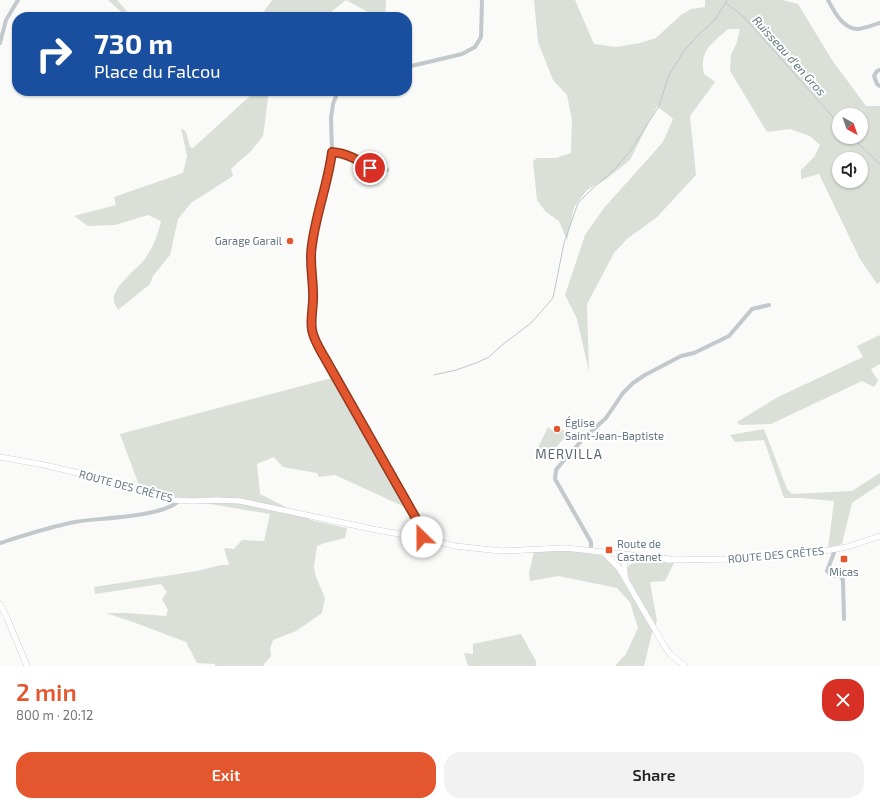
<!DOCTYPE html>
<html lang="en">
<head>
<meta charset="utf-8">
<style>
  body { margin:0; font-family:"Exo 2",sans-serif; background:#f2f2f2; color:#222; height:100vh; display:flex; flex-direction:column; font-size:15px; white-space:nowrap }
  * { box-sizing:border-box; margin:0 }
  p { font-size:13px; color:#767676 }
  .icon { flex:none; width:22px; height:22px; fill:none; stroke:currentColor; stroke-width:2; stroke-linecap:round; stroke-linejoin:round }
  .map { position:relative; height:666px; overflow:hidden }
  .side { display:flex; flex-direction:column; background:#fff; flex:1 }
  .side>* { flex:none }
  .banner { position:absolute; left:12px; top:12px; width:400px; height:84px; border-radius:16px; box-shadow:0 1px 3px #0004; background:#1a4fa0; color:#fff; overflow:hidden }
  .needle { width:26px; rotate:140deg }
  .controls { position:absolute; left:832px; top:108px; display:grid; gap:8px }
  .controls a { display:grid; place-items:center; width:36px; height:36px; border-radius:50%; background:#fff; box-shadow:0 1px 3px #0004; font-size:20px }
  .pin { position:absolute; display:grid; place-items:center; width:34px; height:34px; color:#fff; margin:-17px; border:2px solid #fff; border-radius:50%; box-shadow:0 1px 4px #0007 }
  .me { position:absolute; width:44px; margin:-22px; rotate:337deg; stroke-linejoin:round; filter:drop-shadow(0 0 3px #0008) }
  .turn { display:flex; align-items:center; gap:14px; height:84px; padding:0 16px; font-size:18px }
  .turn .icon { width:52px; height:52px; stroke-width:2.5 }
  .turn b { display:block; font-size:28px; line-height:34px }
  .round { display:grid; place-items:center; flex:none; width:42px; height:42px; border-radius:16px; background:#f2f2f2 }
  .summary { display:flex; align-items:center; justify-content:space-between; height:68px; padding:0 16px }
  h1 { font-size:24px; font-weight:600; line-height:30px; color:#e4572e }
  .action { display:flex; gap:8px; margin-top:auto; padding:8px 16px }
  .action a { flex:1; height:46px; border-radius:16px; background:#e4572e; color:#fff; font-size:16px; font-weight:600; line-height:46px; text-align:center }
  .action a+a { background:#f2f2f2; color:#222 }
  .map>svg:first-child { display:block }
</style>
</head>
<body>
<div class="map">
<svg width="880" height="666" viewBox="0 0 880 666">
  <rect width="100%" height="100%" fill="#fafaf8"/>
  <g fill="#dadfd7" fill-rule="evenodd">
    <path d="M108,0H117L132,17H123L120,11Z"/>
    <path d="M272,0H386L385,17H377L346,0L325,17H260Z"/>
    <path d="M534,0H575L594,44L616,47L640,43L656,38L681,15L691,9L705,7V0H782L798,4L832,60L866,106H880V282L877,284L860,259L819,174L801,179V170L814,157L820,145L810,136L790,129L767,132L730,71L731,55L737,42L740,29H728C712,44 699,50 704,74L715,82L690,116L696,175L657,217L627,239L614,253L587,304L589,372L577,319L565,295L585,235L604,208L663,142L673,119L657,106L630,160L606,179L587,190L574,207L567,240L559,221L546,212L537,200L533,161L537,158H556L571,153L572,120L567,95L553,80L538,42ZM839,115H861V137H839ZM839,159H861V181H839Z"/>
    <path d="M251,91H269L263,136L251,151L231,169L233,176L191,203L178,219L170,255L153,276L150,284L118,310C117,307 114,304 114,301C111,288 137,269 145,259C153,247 158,235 161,221L148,215L115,225L88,226L74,216L116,205L114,197L183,173L187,156L181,128L186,132L190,147L193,148L250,96Z"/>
    <path d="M880,335V364L871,369L878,381L874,387L862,381L771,424L740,425L737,422L778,397L863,357L857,346Z"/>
    <path d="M332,378L358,421H362L412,505L407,508L335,475L319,477L317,473L283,467L274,457L257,464L260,494L311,520L347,528L345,538L325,543L317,546L314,567L316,577L325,598L322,613L296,631L273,640L270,649L271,656L264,664V666H215V664L197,663L186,642L133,622L106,613H127L166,616L168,610L162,599L167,592L161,584L95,594L94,587L197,571L221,565H229L224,548L234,549L242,540L264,541L270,514L168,497L140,488L120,434Z"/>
    <path d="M548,427L556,433L558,431L559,432L562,429L567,435L551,453L535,454Z"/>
    <path d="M764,429L787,489L792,494L852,491L880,473V484L852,503L842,544L828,548L834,501L802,498H784L764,440L735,442L730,435Z"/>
    <path d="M548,551H572L605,556L630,585L627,569L630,564L646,561L674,563L665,581L650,582L657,621L652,633L644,666H615L626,654L638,628L630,602L617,588L558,576L530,581L529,573L534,552Z"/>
    <path d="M521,634L536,661V666H468L464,653L473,654V644Z"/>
  </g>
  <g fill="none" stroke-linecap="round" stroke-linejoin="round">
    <g stroke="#bbc7cb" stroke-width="1">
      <path d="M726,3L745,18L839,124"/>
      <path d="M851,137L880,164"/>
      <path d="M434,375L456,370L476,363L489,357L502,345L531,323L553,298L564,243L578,203L592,189L613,171L631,150L659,106L669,75L684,51L696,37L715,20L727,0"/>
    </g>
    <defs>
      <g id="secondary">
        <path d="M0,457L44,465L87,475L174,500L193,501L217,500L240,501L372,529L422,538L455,546L501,551L565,548L670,559"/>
        <path d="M406,538L431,543"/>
        <path d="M606,555L619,568L665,647L670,654L685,666"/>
        <path d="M624,555L625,576"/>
        <path d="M667,560L733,559L824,551L847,547L880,536"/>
        <path d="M0,604L7,618L27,666"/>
      </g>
    </defs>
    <use href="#secondary" stroke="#b3babf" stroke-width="6"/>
    <g stroke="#c3c8cc" stroke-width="4">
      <path d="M828,0C834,11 843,30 859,29C866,28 873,25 880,23"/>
      <path d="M0,43L6,20L18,0"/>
      <path d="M407,67L462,54L475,47L481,37L482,0"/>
      <path d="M880,70L877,71L874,76L877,84L880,86"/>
      <path d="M338,91L333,104L331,118L332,152L329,173L317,218L311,245L310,262L314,295L312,330L314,338L324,356L421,529L423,537L419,541L416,537L419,532V526"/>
      <path d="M332,152C345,153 360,160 370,168L379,166L387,170"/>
      <path d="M0,543C25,535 49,527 75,522C96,518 167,517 179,500"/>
      <path d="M591,550V542L555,479L556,470L560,465L583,439L606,418L623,393L633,383L645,375L681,356L694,353L729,336L752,309L769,305"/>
      <path d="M835,550L827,571L831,575L840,576L843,580L844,619"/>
    </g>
    <use href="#secondary" stroke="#fff" stroke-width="5.5"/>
  </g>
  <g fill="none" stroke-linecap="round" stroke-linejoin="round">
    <defs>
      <path id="route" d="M370,168C360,160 345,153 332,152C328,184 316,213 312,245C309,261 313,277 313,293C314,305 310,318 312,330C314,341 321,351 326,360L422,529V537"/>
    </defs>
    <use href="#route" stroke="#94391e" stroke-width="10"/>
    <use href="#route" stroke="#e4572e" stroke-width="7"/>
  </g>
  <g fill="#e4572e" stroke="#fff" stroke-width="1.5">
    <circle cx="290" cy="241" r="4"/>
    <circle cx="557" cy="429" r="4"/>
    <rect x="605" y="546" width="8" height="8" rx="2"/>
    <rect x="840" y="555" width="8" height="8" rx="2"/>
  </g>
  <g text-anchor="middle" stroke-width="4" stroke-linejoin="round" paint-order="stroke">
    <g font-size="11" fill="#657683" stroke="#fff" text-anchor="start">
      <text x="282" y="245" text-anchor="end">Garage Garail</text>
      <text x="565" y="427">Église<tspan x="565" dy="13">Saint-Jean-Baptiste</tspan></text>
      <text x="617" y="548">Route de<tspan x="617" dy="13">Castanet</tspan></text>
      <text x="844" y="576" text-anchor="middle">Micas</text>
    </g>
    <g font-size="11" fill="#657683" stroke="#fff">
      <text transform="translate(126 486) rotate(15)" y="4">ROUTE DES CRÊTES</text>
      <text transform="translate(776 555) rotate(-5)" y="4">ROUTE DES CRÊTES</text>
    </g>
    <g font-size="12" font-style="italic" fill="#60757c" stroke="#fff">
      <text transform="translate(789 56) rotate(48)" y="4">Ruisseau d'en Gros</text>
    </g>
    <g font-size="13" letter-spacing="1" fill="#57646e" stroke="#fff">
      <text x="569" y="459">MERVILLA</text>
    </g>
  </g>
</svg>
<div class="controls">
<a><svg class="needle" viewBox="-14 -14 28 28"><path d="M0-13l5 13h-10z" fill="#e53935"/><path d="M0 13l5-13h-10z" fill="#767676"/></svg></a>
<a><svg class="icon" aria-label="sound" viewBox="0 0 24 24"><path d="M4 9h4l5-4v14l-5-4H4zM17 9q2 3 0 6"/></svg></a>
</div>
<div class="pin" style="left:370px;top:168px;background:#d93025"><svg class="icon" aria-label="arrive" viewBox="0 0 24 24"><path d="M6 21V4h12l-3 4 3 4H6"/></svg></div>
<svg class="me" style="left:422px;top:537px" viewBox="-20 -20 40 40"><circle r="19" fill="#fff"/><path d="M0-13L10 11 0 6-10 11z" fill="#e4572e"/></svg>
<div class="banner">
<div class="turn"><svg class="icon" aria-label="right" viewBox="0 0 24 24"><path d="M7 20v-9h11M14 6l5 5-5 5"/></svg><div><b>730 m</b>Place du Falcou</div></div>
</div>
</div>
<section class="side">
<div class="summary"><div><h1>2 min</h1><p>800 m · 20:12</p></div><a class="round" style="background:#d93025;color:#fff"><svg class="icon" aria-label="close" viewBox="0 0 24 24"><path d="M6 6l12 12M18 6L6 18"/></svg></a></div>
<div class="action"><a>Exit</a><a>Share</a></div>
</section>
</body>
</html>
